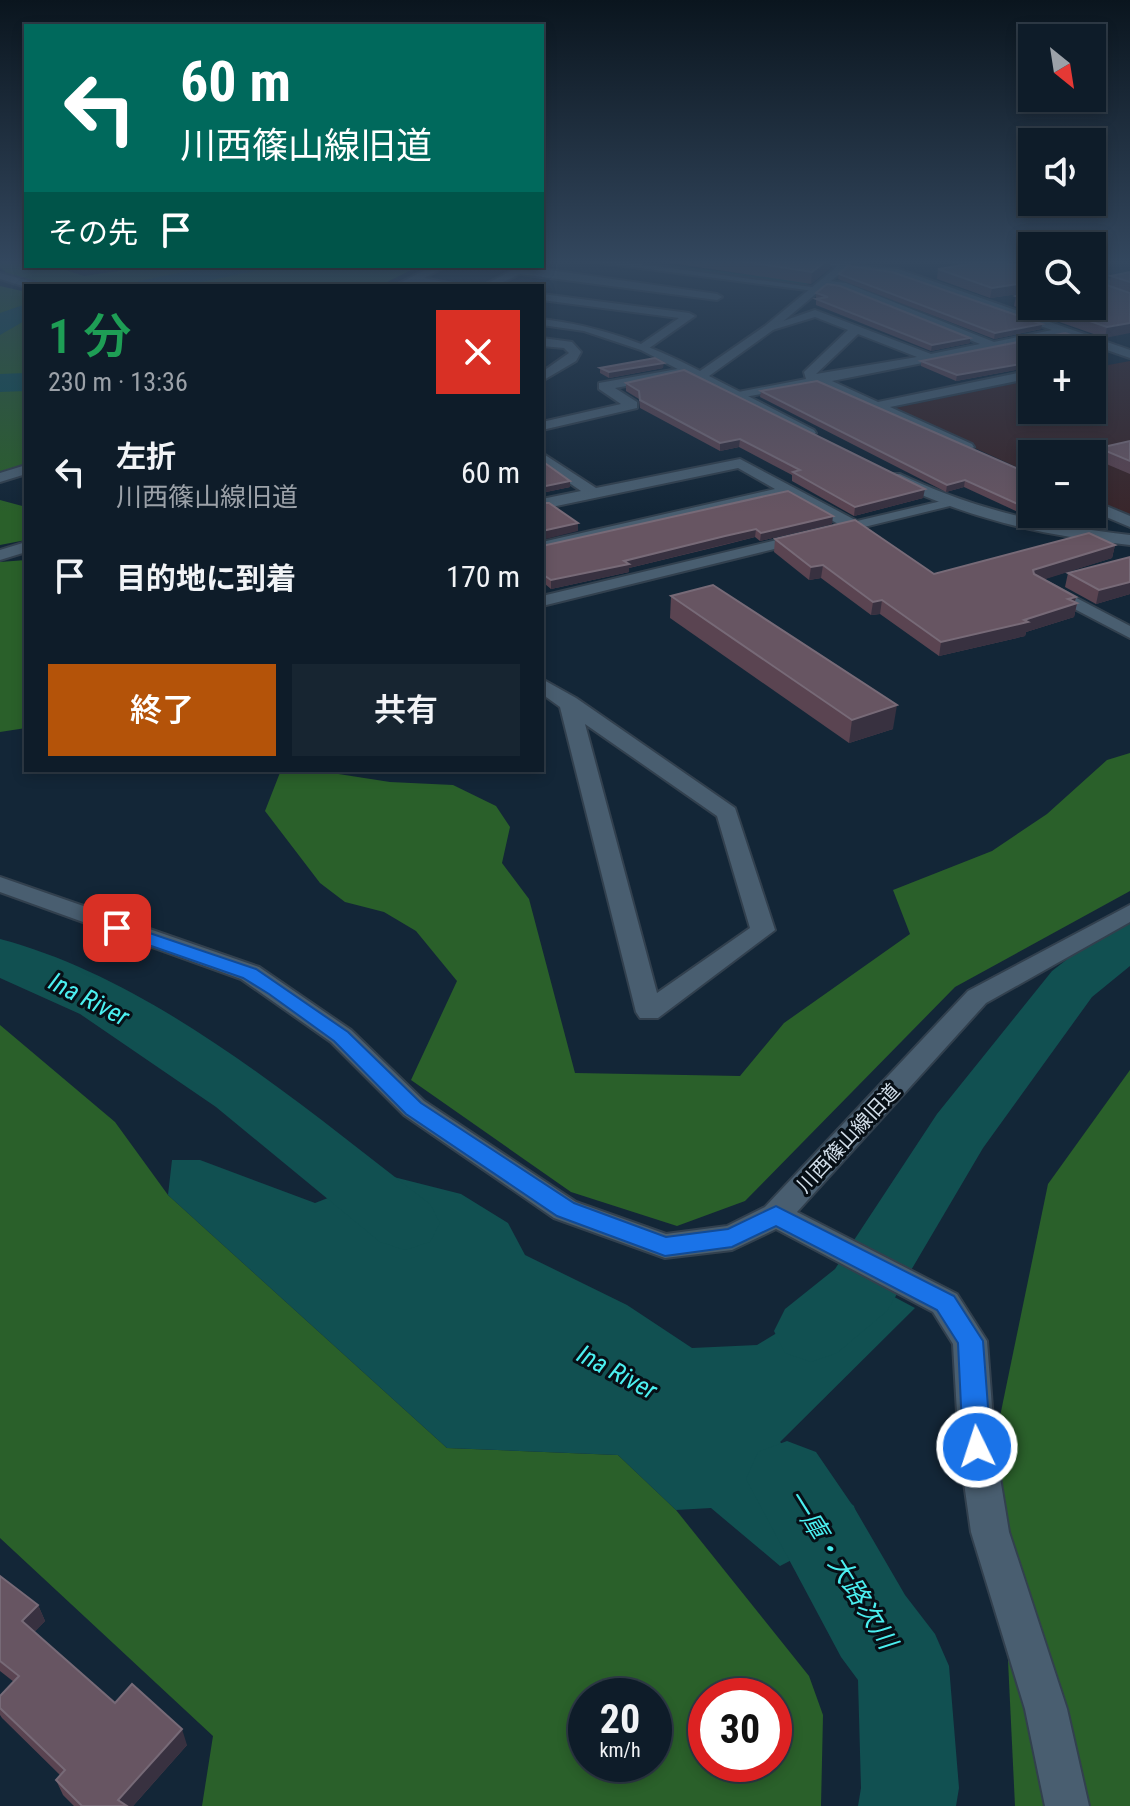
<!DOCTYPE html>
<html lang="ja">
<head>
<meta charset="utf-8">
<style>
  body { margin:0; font-family:"Roboto Condensed","Noto Sans JP",sans-serif; background:#172531; color:#f1f3f6; height:100vh; display:flex; flex-direction:column; font-size:30px; white-space:nowrap }
  * { box-sizing:border-box; margin:0 }
  p { font-size:26px; color:#9ba1a8 }
  .icon { flex:none; width:44px; height:44px; fill:none; stroke:currentColor; stroke-width:2; stroke-linecap:round; stroke-linejoin:round }
  .map { position:relative; flex:1; overflow:hidden }
  .details { position:absolute; left:24px; top:284px; width:520px; height:488px; display:flex; flex-direction:column; background:#0e1c29; border-radius:0px; box-shadow:0 4px 12px #0003,0 0 0 2px #2e3a46 }
  .details>* { flex:none }
  .banner { position:absolute; left:24px; top:24px; width:520px; height:244px; border-radius:0px; box-shadow:0 4px 12px #0003,0 0 0 2px #2e3a46; background:#00695c; color:#fff; overflow:hidden }
  .needle { width:52px; rotate:150deg }
  .fabs { position:absolute; left:1018px; top:24px; display:grid; gap:16px }
  .fabs a { display:grid; place-items:center; width:88px; height:88px; border-radius:0px; background:#0e1c29; box-shadow:0 4px 12px #0003,0 0 0 2px #2e3a46; font-size:40px }
  .speed { position:absolute; left:568px; top:1678px; display:flex; gap:16px; font-size:40px; font-weight:700; text-align:center }
  .speed>* { display:grid; place-content:center; width:104px; height:104px; border-radius:50%; background:#0e1c29; box-shadow:0 4px 12px #0003,0 0 0 2px #2e3a46; line-height:1 }
  .speed small { font-size:20px; font-weight:400 }
  .speed .limit { border:12px solid #d22; background:#fff; color:#111 }
  .pin { position:absolute; display:grid; place-items:center; width:68px; height:68px; color:#fff; margin:-34px; border-radius:16px; box-shadow:0 4px 12px #0006 }
  .me { position:absolute; width:88px; margin:-44px; rotate:356deg; stroke-linejoin:round; filter:drop-shadow(0 0 6px #0008) }
  .turn { display:flex; align-items:center; gap:28px; height:168px; padding:0 24px; font-size:36px }
  .turn .icon { width:104px; height:104px; stroke-width:2.5 }
  .turn b { display:block; font-size:56px; line-height:68px }
  .then { display:flex; align-items:center; height:76px; padding:0 24px; background:#0003; gap:16px; font-size:30px }
  .round { display:grid; place-items:center; flex:none; width:84px; height:84px; border-radius:0px; background:#172531 }
  .overview { display:flex; align-items:center; justify-content:space-between; height:136px; padding:0 24px }
  h1 { font-size:48px; font-weight:600; line-height:60px; color:#1e9e55 }
  .action { display:flex; gap:16px; margin-top:auto; padding:16px 24px }
  .action a { flex:1; height:92px; border-radius:0px; background:#b45309; color:#fff; font-size:32px; font-weight:600; line-height:92px; text-align:center }
  .action a+a { background:#172531; color:#f1f3f6 }
  ul { padding:0; list-style:none }
  li { display:flex; align-items:center; gap:24px; height:104px; padding:0 24px }
  li div { flex:1 }
  li b { display:block; font-size:30px }
  li em { font-style:normal }
  .map>svg:first-child { display:block }
</style>
</head>
<body>
<div class="map">
<svg width="1130" height="1806" viewBox="0 0 1130 1806">
  <rect width="100%" height="100%" fill="#132637"/>
  <path fill="#39262b" d="M1130,361V518L1092,501V454H1032V474L889,409L1032,380V410H1092V368Z"/>
  <g fill="#2a602a" fill-rule="evenodd">
    <path d="M0,260H26V266H53L84,276L153,266H419L379,286H58L12,278L0,267Z"/>
    <path d="M0,286L26,292V465L0,473Z"/>
    <path d="M0,500L26,507V540L0,545Z"/>
    <path d="M26,560V728L0,732V562Z"/>
    <path d="M1130,753V891L955,987L745,1201L677,1226L571,1192L411,1080L457,981L416,931L384,912L345,902L320,883L265,811L281,770H333L332,773L390,782L453,785L496,806L510,827L502,863L529,899L575,1073L740,1076L784,1023L910,934L893,890L992,851L1047,814L1107,760Z"/>
    <path d="M0,1025L115,1122L168,1195L447,1448L618,1455L676,1510L809,1676L823,1715L821,1806H202L213,1736L0,1538ZM586,1696H654V1764H586ZM706,1696H774V1764H706Z"/>
    <path d="M1130,1070V1806H1015L997,1431L1048,1184Z"/>
  </g>
  <path fill="#115051" d="M172,1160H200L315,1203L333,1196L358,1168L461,1194L508,1223L525,1255L627,1305L692,1348L757,1345L808,1314L853,1275L915,1308L780,1442L854,1506L859,1525L780,1566L711,1508L676,1510L618,1455L447,1448L168,1195Z"/>
  <g fill="none" stroke-linecap="round" stroke-linejoin="round">
    <g stroke="#115051" stroke-width="4">
      <path d="M623,262L806,283"/>
      <path d="M852,274L867,260"/>
    </g>
    <g fill="#115051" fill-rule="evenodd">
      <path d="M212,266H258L255,271L182,286H135L139,281Z"/>
      <path d="M26,304V320L0,335V313Z"/>
      <path d="M26,373V391L0,392V374Z"/>
      <path d="M1130,921V966L1092,997L983,1148L887,1311L837,1353L811,1362L785,1353L774,1331L785,1309L835,1269L937,1114L1052,971L1110,926Z"/>
      <path d="M0,939C156,980 303,1107 430,1204L440,1223L430,1242L405,1250L380,1242L216,1107L80,1014L0,978Z"/>
      <path d="M787,1441L816,1452L855,1509L905,1595L935,1634L949,1666L959,1788L956,1806H858L861,1788L858,1680L841,1657L746,1479L758,1452Z"/>
    </g>
    <defs>
      <g id="street">
        <path d="M580,260H610L819,288L814,291Z"/>
        <path d="M793,260L898,269L1130,350V358L1064,335L832,381L878,402L1032,370V378L890,407L972,444L974,447L967,451L818,384L733,399V393L806,379L804,372L848,330L815,317L769,331L763,328L815,310L931,354L980,344L840,288L818,285L822,280L846,283L994,342L1052,330L892,274ZM858,334L917,357L816,374Z"/>
        <path d="M948,260L1032,268V274L953,263Z"/>
        <path d="M433,266H446L424,278L462,286L413,283L394,286Z"/>
        <path d="M521,266L717,294L722,297L717,300L520,274L495,286H482Z"/>
        <path d="M1130,276V282L1092,289V283Z"/>
        <path d="M542,294L689,313L695,316L645,351L639,347L641,344L679,318L542,300Z"/>
        <path d="M542,338L572,342L581,352L576,361L542,381V372L569,353L564,348L542,346Z"/>
        <path d="M683,368L687,369V375L615,388L637,402V408L542,430V422L621,404L599,389V383Z"/>
        <path d="M542,453L596,488L740,459L857,521L950,499L958,504L542,606V596L840,525L787,495L542,552V542L775,489L738,468L542,509V499L581,491L542,464Z"/>
        <path d="M26,465V474L0,482V473Z"/>
        <path d="M1092,500L1130,516V527L1092,511Z"/>
        <path d="M26,542V552L0,560V550Z"/>
        <path d="M1048,583L1130,626V638L1042,592L1039,588Z"/>
        <path d="M542,679L576,698L735,808L775,930L658,1018H640L636,1012L560,707L542,694ZM585,724L717,816L750,928L657,993Z"/>
        <path d="M0,877L259,967L351,1030L424,1101L576,1202L666,1234L727,1226L765,1207L968,991L1130,905V922L986,1003L797,1212L957,1294L987,1341L995,1447L1009,1532L1067,1709L1089,1806H1045L1025,1709L971,1532L959,1447L953,1344L933,1312L776,1229L732,1250L665,1258L554,1218L404,1115L331,1042L241,979L0,892Z"/>
      </g>
      <g id="secondary">
        <path d="M845,260H856L773,330L709,376L814,430L816,433L809,437L641,350L584,331L542,325V319C600,326 648,344 700,371L765,326Z"/>
        <path d="M0,273L40,284L41,286L26,287L0,279Z"/>
        <path d="M890,474H900C975,510 1048,526 1130,535V545C1045,536 967,519 890,480Z"/>
      </g>
    </defs>
    <use href="#street" stroke="#32404e" stroke-width="4"/>
    <use href="#secondary" stroke="#32404e" stroke-width="4"/>
    <use href="#street" fill="#495e70" fill-rule="evenodd"/>
    <use href="#secondary" fill="#495e70" fill-rule="evenodd"/>
  </g>
  <g fill="#5a4451">
    <path d="M652,260H831L830,268L811,284Z"/>
    <path d="M71,266H118L83,270L73,268Z"/>
    <path d="M938,269L1032,292L990,298L937,279Z"/>
    <path d="M1130,272V292L1109,286L1111,276Z"/>
    <path d="M839,274L1041,329L994,339L838,279Z"/>
    <path d="M1032,292V306H1092L1130,293L1105,338L1014,306L1016,296Z"/>
    <path d="M816,293L970,338V343L931,351L816,305V299H818L816,298Z"/>
    <path d="M1065,333L1108,347L1106,353L1092,356V350H1032V367L956,381L921,366V361Z"/>
    <path d="M600,368H663L609,378L600,373Z"/>
    <path d="M626,383L923,498L854,516L792,481V475L739,447L720,451L640,408L639,399L626,391Z"/>
    <path d="M761,391L1032,475V509L1018,512L964,487L946,492L760,397Z"/>
    <path d="M1130,441V474L1097,460L1099,448Z"/>
    <path d="M542,461L570,487L546,492L542,490Z"/>
    <path d="M832,524L760,541L755,537L724,545L629,568V572L551,589L545,584L542,546Z"/>
    <path d="M775,539L934,574L1115,545L1112,558L1044,579L1076,597L1075,602L1077,603L1074,617L1026,632L1025,636L939,656L880,614L871,615L821,578L809,580L774,552Z"/>
    <path d="M1130,557V594L1096,604L1065,587L1068,573Z"/>
    <path d="M671,596L893,729L849,743L670,618Z"/>
    <path d="M0,1576L38,1605L45,1621L34,1632L115,1703L187,1745L133,1806H74L63,1795L56,1780L60,1775L2,1718L0,1715V1696L14,1682L0,1671Z"/>
  </g>
  <g fill="#383140">
    <path d="M827,260H831L830,268L811,284L812,272Z"/>
    <path d="M82,266H118L83,270Z"/>
    <path d="M1032,282V292L990,298L992,288Z"/>
    <path d="M1130,323V333L1105,338L1107,327Z"/>
    <path d="M1042,324L1041,329L994,339L995,333Z"/>
    <path d="M970,338V343L931,351L932,345Z"/>
    <path d="M1108,347L1106,353L1092,356V350Z"/>
    <path d="M1032,362V367L956,381L957,375Z"/>
    <path d="M664,363L663,368L609,378V372Z"/>
    <path d="M740,439L739,447L720,451V443Z"/>
    <path d="M965,480L964,487L946,492L947,485Z"/>
    <path d="M570,481V487L546,492V486Z"/>
    <path d="M925,489L923,498L854,516L855,507Z"/>
    <path d="M1032,502V509L1018,512L1020,505Z"/>
    <path d="M833,516L832,524L760,541L761,533Z"/>
    <path d="M578,523V531L542,540V531Z"/>
    <path d="M756,529L755,537L629,568V572L551,589V580L624,561Z"/>
    <path d="M1115,545L1112,558L1030,584L1033,570Z"/>
    <path d="M823,565L821,578L809,580L811,567Z"/>
    <path d="M542,576H545V584L542,585Z"/>
    <path d="M1130,582V594L1096,604L1099,590Z"/>
    <path d="M1076,597L1074,604L1077,603L1074,617L1026,632L1025,636L939,656L941,642L1024,620L1068,599Z"/>
    <path d="M882,600L880,614L871,615L873,602Z"/>
    <path d="M897,705L893,729L849,743L852,720Z"/>
    <path d="M38,1605L45,1621L29,1638L22,1621Z"/>
    <path d="M182,1729L187,1745L133,1806H121L118,1800Z"/>
  </g>
  <g fill="#675562" stroke="#776a77" stroke-width="2">
    <path d="M734,260H827L812,272Z"/>
    <path d="M989,261L1032,267V282L992,288L938,269Z"/>
    <path d="M848,266L892,272L1042,324L995,333L839,274Z"/>
    <path d="M1130,272V282L1111,276Z"/>
    <path d="M1092,280L1130,293V323L1107,327L1046,306H1092Z"/>
    <path d="M827,284L840,286L970,338L932,345L816,299L828,297L816,293Z"/>
    <path d="M1032,292V301L1016,296Z"/>
    <path d="M1065,333L1108,347L1092,350H1032V362L957,375L921,361Z"/>
    <path d="M655,358L664,363L609,372L600,368Z"/>
    <path d="M684,370L925,489L855,507L793,472L800,470L740,439L720,443L640,400L639,391L626,383Z"/>
    <path d="M817,381L1032,475V502L1020,505L965,480L947,485L761,391Z"/>
    <path d="M1130,441V461L1099,448Z"/>
    <path d="M542,461L570,481L546,486L542,483Z"/>
    <path d="M788,491L833,516L761,533L756,529L725,536L624,561L629,564L551,580L545,576H542V546Z"/>
    <path d="M542,503H549L578,523L542,531Z"/>
    <path d="M855,520L934,574L1089,533L1115,545L1033,570L1034,574L1076,597L1068,599L1077,603L1024,620L1028,622L941,642L882,600L873,602L823,565L811,567L775,539Z"/>
    <path d="M1130,557V582L1099,590L1068,573Z"/>
    <path d="M713,585L897,705L852,720L671,596Z"/>
    <path d="M0,1576L38,1605L22,1621L115,1703L132,1684L182,1729L118,1800L127,1806H82L56,1780L65,1770L0,1708V1696L19,1676L0,1661Z"/>
  </g>
  <linearGradient id="sky" x2="0" y2="1"><stop stop-color="#0a151e"/><stop offset="0.51" stop-color="#33475e"/><stop offset="1" stop-color="#33475e" stop-opacity="0"/></linearGradient>
  <rect width="1130" height="513" fill="url(#sky)"/>
  <path fill="#1a73e8" stroke="#114b97" stroke-width="2" d="M117,922L256,969L348,1032L421,1103L574,1203L666,1237L728,1229L776,1206L954,1296L983,1341L991,1447L987,1456L977,1459L967,1456L963,1447L958,1343L937,1310L776,1226L732,1247L665,1256L557,1216L406,1114L334,1041L269,994L243,978L111,932V924Z"/>
  <g text-anchor="middle" stroke-width="6" stroke-linejoin="round" paint-order="stroke">
    <g font-size="20" fill="#d1dde8" stroke="#070f16">
      <text transform="translate(848 1138) rotate(-47)" y="7">川西篠山線旧道</text>
    </g>
    <g font-size="26" font-style="italic" fill="#4beff0" stroke="#070f16">
      <text transform="translate(89 999) rotate(27)" y="9">Ina River</text>
      <text transform="translate(617 1372) rotate(28)" y="9">Ina River</text>
      <text transform="translate(842 1569) rotate(58)" y="9">一庫・大路次川</text>
    </g>
  </g>
</svg>
<div class="fabs">
<a><svg class="needle" viewBox="-14 -14 28 28"><path d="M0-13l5 13h-10z" fill="#e53935"/><path d="M0 13l5-13h-10z" fill="#9ba1a8"/></svg></a>
<a><svg class="icon" aria-label="sound" viewBox="0 0 24 24"><path d="M4 9h4l5-4v14l-5-4H4zM17 9q2 3 0 6"/></svg></a>
<a><svg class="icon" aria-label="search" viewBox="0 0 24 24"><circle cx="10" cy="10" r="6"/><path d="M15 15l6 6"/></svg></a>
<a>+</a>
<a>−</a>
</div>
<div class="speed"><div>20<small>km/h</small></div><div class="limit">30</div></div>
<div class="pin" style="left:117px;top:928px;background:#d93025"><svg class="icon" aria-label="arrive" viewBox="0 0 24 24"><path d="M6 21V4h12l-3 4 3 4H6"/></svg></div>
<svg class="me" style="left:977px;top:1447px" viewBox="-20 -20 40 40"><circle r="17" fill="#1a73e8" stroke="#fff" stroke-width="3"/><path d="M0-11L8 9 0 5-8 9z" fill="#fff"/></svg>
<div class="banner">
<div class="turn"><svg class="icon" aria-label="left" viewBox="0 0 24 24"><path d="M17 20v-9H6M10 6l-5 5 5 5"/></svg><div><b>60 m</b>川西篠山線旧道</div></div>
<div class="then">その先<svg class="icon" aria-label="arrive" viewBox="0 0 24 24"><path d="M6 21V4h12l-3 4 3 4H6"/></svg></div>
</div>
<section class="details">
<div class="overview"><div><h1>1 分</h1><p>230 m · 13:36</p></div><a class="round" style="background:#d93025;color:#fff"><svg class="icon" aria-label="close" viewBox="0 0 24 24"><path d="M6 6l12 12M18 6L6 18"/></svg></a></div>
<ul>
<li><svg class="icon" aria-label="left" viewBox="0 0 24 24"><path d="M17 20v-9H6M10 6l-5 5 5 5"/></svg><div><b>左折</b><p>川西篠山線旧道</p></div><em>60 m</em></li>
<li><svg class="icon" aria-label="arrive" viewBox="0 0 24 24"><path d="M6 21V4h12l-3 4 3 4H6"/></svg><div><b>目的地に到着</b></div><em>170 m</em></li>
</ul>
<div class="action"><a>終了</a><a>共有</a></div>
</section>
</div>
</body>
</html>
